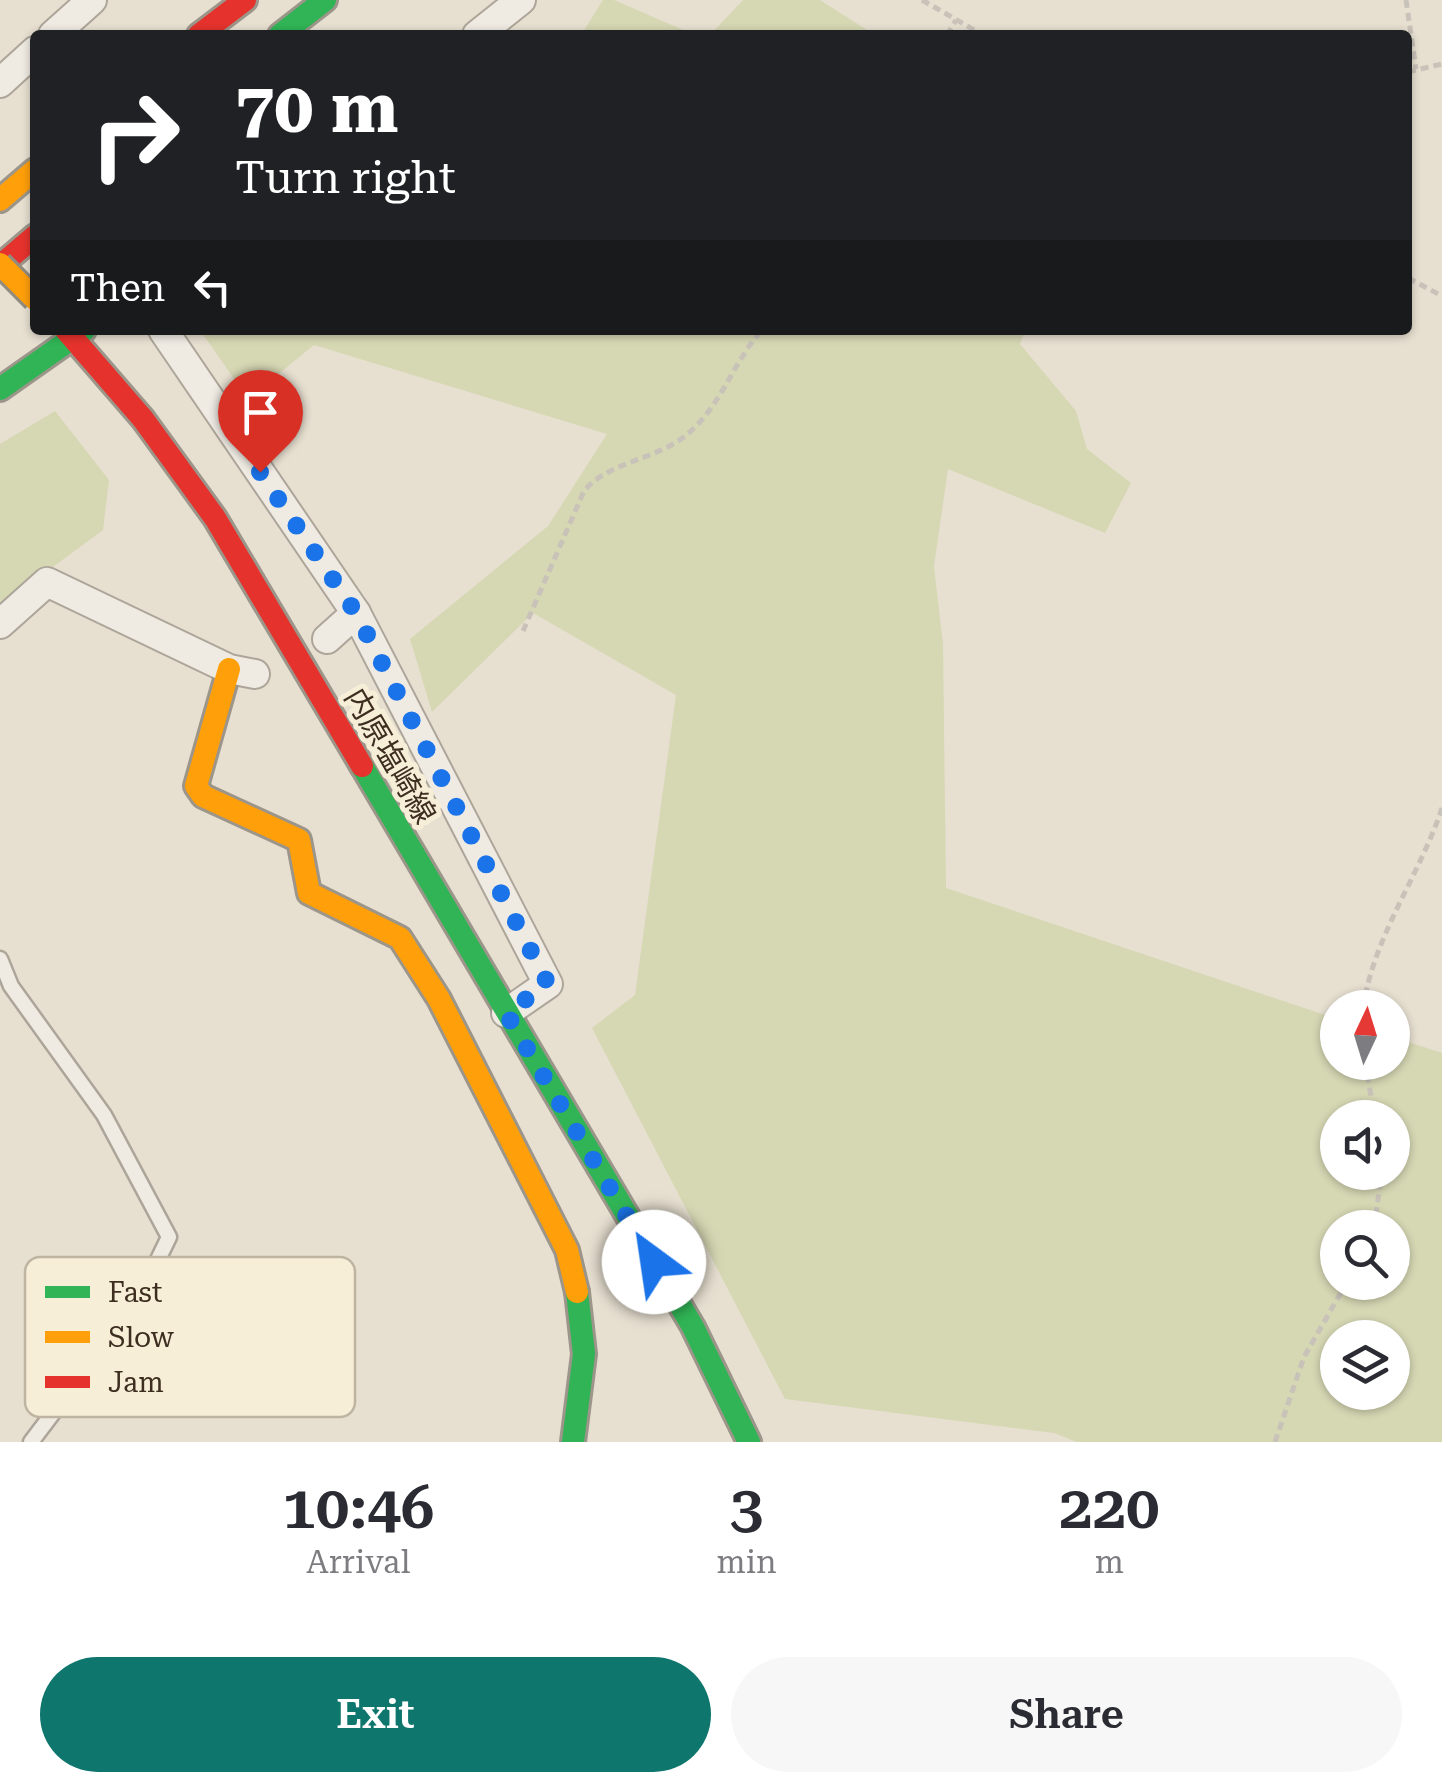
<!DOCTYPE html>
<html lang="en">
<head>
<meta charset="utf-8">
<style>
  body { margin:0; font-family:"Roboto Serif","Noto Sans JP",serif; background:#f7f7f7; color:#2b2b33; height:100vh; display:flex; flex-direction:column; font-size:38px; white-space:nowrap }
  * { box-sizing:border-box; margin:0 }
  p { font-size:32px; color:#7c7c81 }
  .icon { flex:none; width:55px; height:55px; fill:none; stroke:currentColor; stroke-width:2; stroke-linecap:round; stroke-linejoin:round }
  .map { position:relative; height:1442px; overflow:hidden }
  .details { display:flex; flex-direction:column; background:#fff; flex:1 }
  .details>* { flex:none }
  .top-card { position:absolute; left:30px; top:30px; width:1382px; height:305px; border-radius:10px; box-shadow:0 2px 8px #0004; background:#202124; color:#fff; overflow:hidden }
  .needle { width:65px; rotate:4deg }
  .fabs { position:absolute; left:1320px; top:990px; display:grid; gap:20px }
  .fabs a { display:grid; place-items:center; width:90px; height:90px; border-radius:50%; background:#fff; box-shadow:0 2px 8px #0004; font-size:50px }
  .pin { position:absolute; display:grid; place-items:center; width:85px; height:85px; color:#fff; margin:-102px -42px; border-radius:50% 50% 50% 0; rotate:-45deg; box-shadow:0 0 10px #0007 }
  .pin .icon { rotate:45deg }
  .me { position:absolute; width:110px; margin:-55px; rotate:329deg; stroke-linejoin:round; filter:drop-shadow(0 0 8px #0008) }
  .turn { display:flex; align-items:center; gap:35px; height:210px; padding:0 40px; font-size:45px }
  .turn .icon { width:130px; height:130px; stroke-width:2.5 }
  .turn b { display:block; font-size:70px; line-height:85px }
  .then { display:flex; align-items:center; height:95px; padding:0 40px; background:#0003; gap:20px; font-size:38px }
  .eta { display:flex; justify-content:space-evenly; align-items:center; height:170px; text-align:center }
  .eta b { font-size:60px; font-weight:600; line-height:70px }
  .cta { display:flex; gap:20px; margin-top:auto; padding:20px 40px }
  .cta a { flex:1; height:115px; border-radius:60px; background:#0f766e; color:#fff; font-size:40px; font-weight:600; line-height:115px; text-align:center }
  .cta a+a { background:#f7f7f7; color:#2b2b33 }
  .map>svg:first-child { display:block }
</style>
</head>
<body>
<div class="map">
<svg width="1442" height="1442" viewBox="0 0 1442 1442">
  <rect width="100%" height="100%" fill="#e7e0d1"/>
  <g fill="#d6d7b3" fill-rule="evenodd">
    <path d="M603,0H614L695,35H581Z"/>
    <path d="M743,0H820L875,35H710Z"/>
    <path d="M200,330H1025L1020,344L1076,411L1087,449L1131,483L1105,533L948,469L934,566L943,644L946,888L1337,1019L1338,1062H1392L1393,1037L1442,1053V1442H1077L1054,1433L785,1399L592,1028L635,995L676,695L533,613L432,712L410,639L548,526L607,434L314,345L248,399ZM1338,1118H1392V1172H1338ZM1338,1228H1392V1282H1338ZM1338,1338H1392V1392H1338Z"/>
    <path d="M55,411L109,480L103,530L0,606V444Z"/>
  </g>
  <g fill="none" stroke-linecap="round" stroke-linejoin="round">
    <defs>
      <path id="lane" d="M0,959L11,986L104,1115L169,1237L138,1301L31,1442"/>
      <g id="street">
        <path d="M53,35L92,0"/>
        <path d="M477,35L521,0"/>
        <path d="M0,83L35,51"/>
        <path d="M163,330L356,613L548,984L506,1013"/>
        <path d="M0,624L47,582L229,669L255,674"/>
        <path d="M327,639L356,613"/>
      </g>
      <g id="fast">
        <path d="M280,35L325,0"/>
        <path d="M0,389L84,330"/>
        <path d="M362,766L693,1327L749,1442"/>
        <path d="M573,1442L584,1354L577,1292"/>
      </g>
      <g id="slow">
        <path d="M0,200L35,170"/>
        <path d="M229,669L196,786L203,796L299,840L309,893L400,938L439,999L567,1250L577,1292"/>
      </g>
      <g id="jam">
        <path d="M199,35L245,0"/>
        <path d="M0,266L35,236"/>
        <path d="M66,330L143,419L215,518L362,766"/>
      </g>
    </defs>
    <use href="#lane" stroke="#ada599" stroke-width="19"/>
    <use href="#street" stroke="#ada599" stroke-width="32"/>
    <use href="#fast" stroke="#9c958a" stroke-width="28"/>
    <use href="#slow" stroke="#9c958a" stroke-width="28"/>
    <use href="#jam" stroke="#9c958a" stroke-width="28"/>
    <g stroke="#c8c2b9" stroke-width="5" stroke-dasharray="8 5" stroke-linecap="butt">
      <path d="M922,0L983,35"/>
      <path d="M1406,0L1416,69"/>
      <path d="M947,35L956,20"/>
      <path d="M1408,72L1442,64"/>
      <path d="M1408,278L1442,296"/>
      <path d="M523,631L584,491C608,462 655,460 685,436C721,408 732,363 762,330"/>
      <path d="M1363,1008C1374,935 1419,877 1442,808"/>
      <path d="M1365,1062L1375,1118"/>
      <path d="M1374,1228L1382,1172"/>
      <path d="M1275,1442L1304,1357L1347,1282"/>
    </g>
    <use href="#lane" stroke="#efebe3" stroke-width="14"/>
    <use href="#street" stroke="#efebe3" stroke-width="28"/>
    <use href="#fast" stroke="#30b455" stroke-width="22"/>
    <use href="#slow" stroke="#ff9f0a" stroke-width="22"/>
    <use href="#jam" stroke="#e5322d" stroke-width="22"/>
    <defs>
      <path id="slow-bridge" d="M0,264L35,299"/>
    </defs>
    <use href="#slow-bridge" stroke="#928b80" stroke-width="28" stroke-linecap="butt"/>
    <use href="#slow-bridge" stroke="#ff9f0a" stroke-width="22"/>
  </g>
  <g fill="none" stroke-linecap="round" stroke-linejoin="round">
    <path stroke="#1a73e8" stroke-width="18" stroke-dasharray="0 32.4" d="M260,472L356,613L548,984L506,1013L654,1262"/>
  </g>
  <g text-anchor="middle" stroke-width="10" stroke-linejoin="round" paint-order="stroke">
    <g font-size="30" fill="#3d2e20" stroke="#f7eed8">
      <text transform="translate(390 756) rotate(60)" y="10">内原塩崎線</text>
    </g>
  </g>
  <rect x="25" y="1257" width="330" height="160" rx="15" fill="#f7eed8" stroke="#bfb4a1" stroke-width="2.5"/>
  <rect x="45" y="1286" width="45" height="12" fill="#30b455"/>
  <rect x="45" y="1331" width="45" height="12" fill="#ff9f0a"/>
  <rect x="45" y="1376" width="45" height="12" fill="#e5322d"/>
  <g font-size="28" fill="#3d2e20">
    <text x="108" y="1302">Fast</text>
    <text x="108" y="1347">Slow</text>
    <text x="108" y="1392">Jam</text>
  </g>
</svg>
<div class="fabs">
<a><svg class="needle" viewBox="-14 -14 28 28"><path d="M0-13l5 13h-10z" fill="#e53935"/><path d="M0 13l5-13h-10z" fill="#7c7c81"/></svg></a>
<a><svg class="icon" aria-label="sound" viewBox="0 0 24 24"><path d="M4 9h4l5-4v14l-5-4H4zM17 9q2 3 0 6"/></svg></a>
<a><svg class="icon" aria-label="search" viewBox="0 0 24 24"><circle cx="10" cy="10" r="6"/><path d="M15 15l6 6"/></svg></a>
<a><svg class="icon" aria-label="layers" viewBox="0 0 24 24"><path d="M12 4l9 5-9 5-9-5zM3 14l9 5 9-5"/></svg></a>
</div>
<div class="pin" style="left:260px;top:472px;background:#d93025"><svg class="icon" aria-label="arrive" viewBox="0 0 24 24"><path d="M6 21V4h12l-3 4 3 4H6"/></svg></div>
<svg class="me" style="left:654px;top:1262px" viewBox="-20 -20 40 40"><circle r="19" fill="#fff"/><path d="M0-13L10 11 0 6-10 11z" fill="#1a73e8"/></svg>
<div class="top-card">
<div class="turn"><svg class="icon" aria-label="right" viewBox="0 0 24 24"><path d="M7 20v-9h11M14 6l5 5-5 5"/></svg><div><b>70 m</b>Turn right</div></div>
<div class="then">Then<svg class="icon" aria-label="left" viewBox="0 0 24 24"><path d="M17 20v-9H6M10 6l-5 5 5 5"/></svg></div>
</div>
</div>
<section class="details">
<div class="eta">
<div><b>10:46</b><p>Arrival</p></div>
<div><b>3</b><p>min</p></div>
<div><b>220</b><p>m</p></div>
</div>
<div class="cta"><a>Exit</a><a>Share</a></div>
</section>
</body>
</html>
